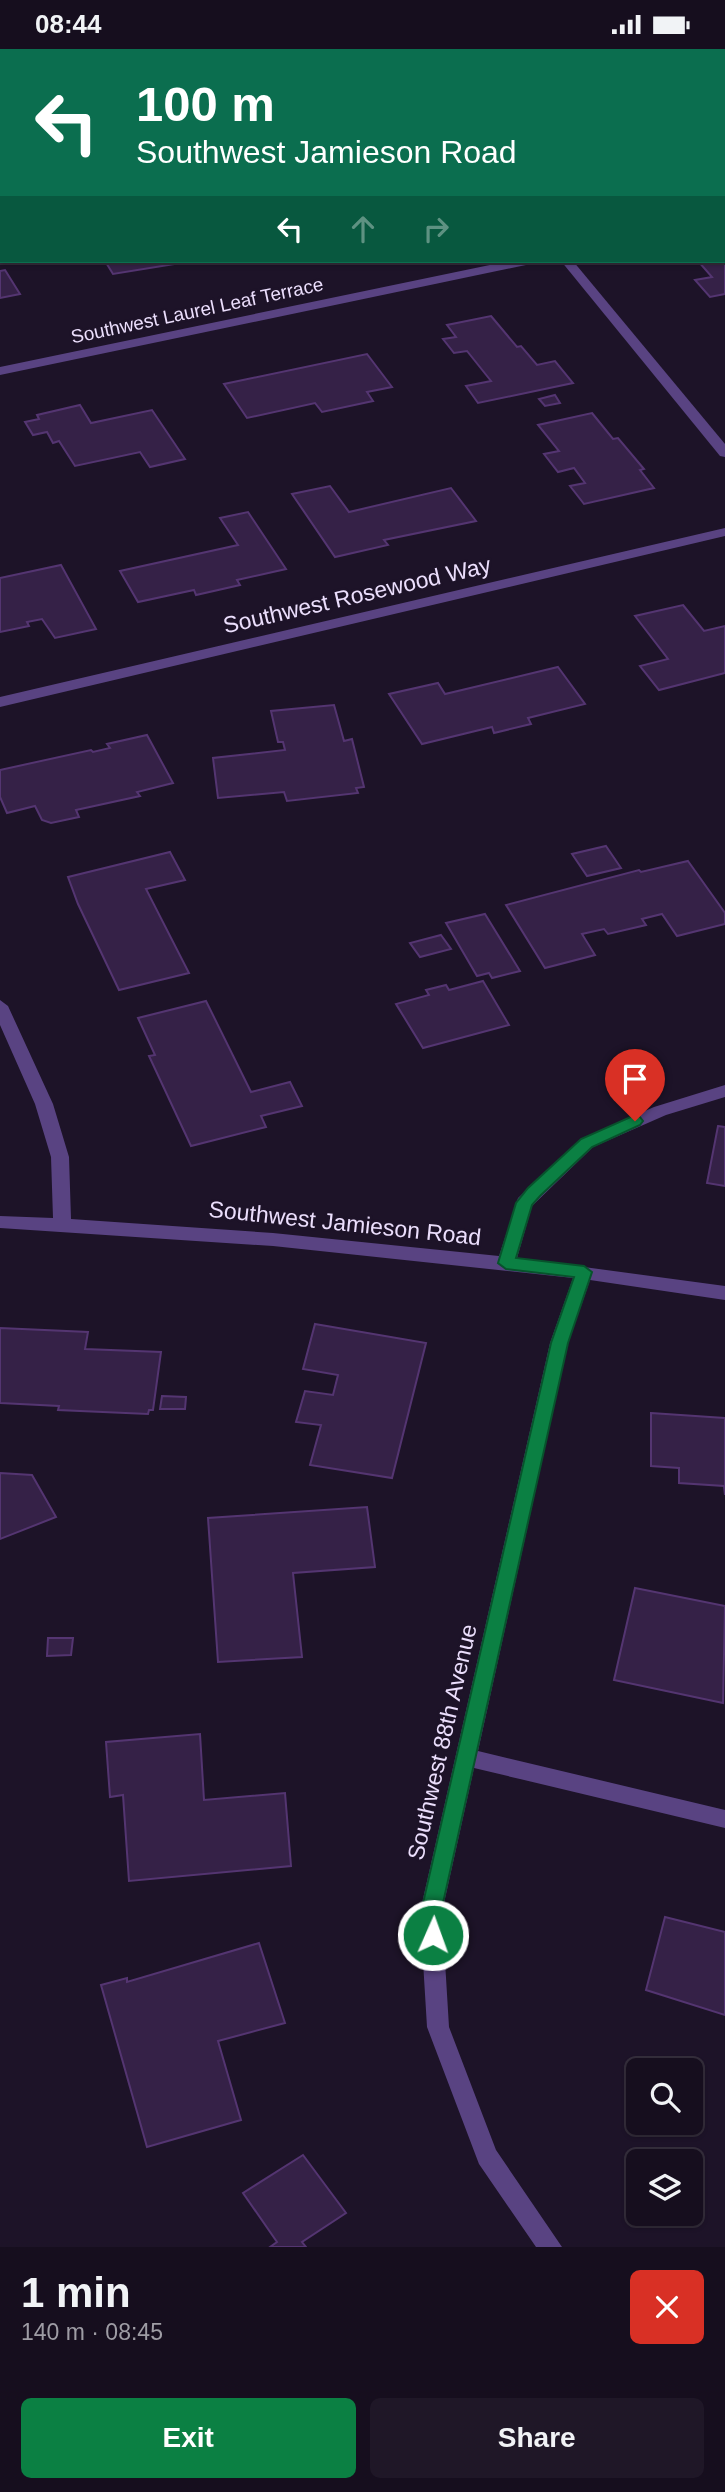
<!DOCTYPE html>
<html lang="en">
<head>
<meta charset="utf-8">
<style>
  body { margin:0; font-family:Helvetica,sans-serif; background:#1f1727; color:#f1f3f6; height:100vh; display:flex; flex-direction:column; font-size:26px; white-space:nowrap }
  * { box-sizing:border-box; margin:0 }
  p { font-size:23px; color:#9e9ca4 }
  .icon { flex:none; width:38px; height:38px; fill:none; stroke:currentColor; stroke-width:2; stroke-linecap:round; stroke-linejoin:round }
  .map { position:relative; height:2198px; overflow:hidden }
  .panel { display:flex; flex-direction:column; background:#160e1e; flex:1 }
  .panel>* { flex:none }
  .banner { position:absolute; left:0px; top:0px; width:726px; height:214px; box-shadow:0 2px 5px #0004,0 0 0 2px #352e3c; background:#0b6e4f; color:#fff; overflow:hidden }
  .buttons { position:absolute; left:626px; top:2009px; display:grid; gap:14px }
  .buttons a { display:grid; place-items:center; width:77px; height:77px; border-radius:10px; background:#160e1e; box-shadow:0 2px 5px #0004,0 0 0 2px #352e3c; font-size:35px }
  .pin { position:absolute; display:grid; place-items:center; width:60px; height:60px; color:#fff; margin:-72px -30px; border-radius:50% 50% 50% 0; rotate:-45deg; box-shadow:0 0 7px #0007 }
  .pin .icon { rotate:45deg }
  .me { position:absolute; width:77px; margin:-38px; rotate:2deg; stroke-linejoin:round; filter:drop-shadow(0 0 5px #0008) }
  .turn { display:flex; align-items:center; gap:24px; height:147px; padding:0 21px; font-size:32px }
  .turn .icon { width:91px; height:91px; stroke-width:2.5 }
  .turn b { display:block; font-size:49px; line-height:60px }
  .lanes { display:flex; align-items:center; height:66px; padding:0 21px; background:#0003; justify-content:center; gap:35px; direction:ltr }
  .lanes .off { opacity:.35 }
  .round { display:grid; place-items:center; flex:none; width:74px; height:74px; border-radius:10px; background:#1f1727 }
  .overview { display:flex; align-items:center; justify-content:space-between; height:119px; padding:0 21px }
  h1 { font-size:42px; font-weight:600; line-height:52px }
  .button { display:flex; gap:14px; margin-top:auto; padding:14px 21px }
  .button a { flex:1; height:80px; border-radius:10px; background:#0b8043; color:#fff; font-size:28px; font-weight:600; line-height:80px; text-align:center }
  .button a+a { background:#1f1727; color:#f1f3f6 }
  .status { display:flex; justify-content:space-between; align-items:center; height:49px; padding:0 35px; background:#160e1e; direction:ltr }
  .status svg { height:19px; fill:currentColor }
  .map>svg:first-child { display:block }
</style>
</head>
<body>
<div class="status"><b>08:44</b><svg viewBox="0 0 49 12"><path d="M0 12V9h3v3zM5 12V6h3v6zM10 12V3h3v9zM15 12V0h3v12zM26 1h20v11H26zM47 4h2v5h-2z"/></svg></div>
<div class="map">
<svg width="725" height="2198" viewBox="0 0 725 2198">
  <rect width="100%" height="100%" fill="#1d1328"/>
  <g fill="#352147" stroke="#543571" stroke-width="2">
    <path d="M725,195V245L710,248L695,231L712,228L698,212H724Z"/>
    <path d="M105,212H193L113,225Z"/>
    <path d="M5,221L20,245L0,249V222Z"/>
    <path d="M491,267L517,298L521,297L537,316L555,312L573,334L478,354L466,337L491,332L467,302L454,304L443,290L456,288L447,276Z"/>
    <path d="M367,305L392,338L367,343L373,352L322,363L315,354L247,369L224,335Z"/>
    <path d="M555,346L560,354L545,357L539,350Z"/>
    <path d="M80,356L91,374L152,361L185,410L150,418L140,403L75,417L59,392L53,394L47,383L33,386L25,373L39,370L37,366Z"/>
    <path d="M592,364L613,390L618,389L644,420L640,421L654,439L584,455L570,437L585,434L574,419L558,423L544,405L559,402L538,376Z"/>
    <path d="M330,437L349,463L451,439L476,472L384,491L388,496L335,508L292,445Z"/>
    <path d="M248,463L286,520L237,531L240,536L196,546L194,541L138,553L120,522L238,496L220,469Z"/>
    <path d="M61,516L96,580L55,589L42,570L27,573L29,577L0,583V529Z"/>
    <path d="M683,556L704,582L725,577V624L659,641L640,617L668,610L635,567Z"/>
    <path d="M558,618L585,655L528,669L531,675L494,684L492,678L422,695L389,645L438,634L445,645Z"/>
    <path d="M334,656L344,692L352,690L364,738L356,739L358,744L287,752L284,743L218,749L213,709L285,701L283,693H278L271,662Z"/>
    <path d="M147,686L173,734L137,743L140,747L76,761L79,768L51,774L42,771L35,757L7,764L0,748V721L91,701L93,703L110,699L107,695Z"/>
    <path d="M606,797L621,819L587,827L572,805Z"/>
    <path d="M170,803L185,831L146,840L189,924L119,941L78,855L68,828Z"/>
    <path d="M688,812L725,864V875L677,887L662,865L642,870L646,876L608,885L604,880L582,885L595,906L545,919L506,856L639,821L641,823Z"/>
    <path d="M485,865L520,922L492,929L489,924L477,927L446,874Z"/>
    <path d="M441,886L451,900L420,908L410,894Z"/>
    <path d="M483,932L509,976L423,999L396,955L429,946L426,941L446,936L449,941Z"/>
    <path d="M206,952L251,1043L290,1033L302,1057L261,1067L266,1078L191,1097L149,1007L155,1006L138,969Z"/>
    <path d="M718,1077L725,1078V1137L707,1134Z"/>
    <path d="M315,1275L426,1294L392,1429L310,1416L321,1376L296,1373L305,1342L333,1346L338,1326L303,1320Z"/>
    <path d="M0,1279L88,1283L85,1300L161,1303L153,1361H149L148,1365L58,1361L59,1357L0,1354Z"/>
    <path d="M162,1347L186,1348L185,1360H160Z"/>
    <path d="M651,1364L725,1369V1446L724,1437L679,1434V1419L651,1417Z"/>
    <path d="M0,1424L32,1426L56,1468L0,1490Z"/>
    <path d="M367,1458L375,1518L293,1524L302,1608L218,1613L208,1469Z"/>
    <path d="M635,1539L725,1557L723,1654L614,1631Z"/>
    <path d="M48,1589H73L71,1606L47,1607Z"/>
    <path d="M200,1685L204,1751L285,1744L291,1817L129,1832L123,1746L110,1748L106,1693Z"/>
    <path d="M665,1868L725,1883V1966L646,1941Z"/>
    <path d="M259,1894L285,1974L218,1992L241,2071L147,2098L101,1936L127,1929V1933Z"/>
    <path d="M303,2106L346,2164L302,2193L306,2198H270L277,2193L243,2144Z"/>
  </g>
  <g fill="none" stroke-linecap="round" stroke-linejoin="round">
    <g fill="#594382" fill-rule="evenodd">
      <path d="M230,0H249L228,2Z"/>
      <path d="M390,0H402L403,2H391Z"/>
      <rect x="0" y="42" width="2" height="6"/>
      <path d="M509,212H532L526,216L0,326V318Z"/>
      <path d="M561,212H573L725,395V408L720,407Z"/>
      <path d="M725,479V487L0,658V648Z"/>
      <path d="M0,951L8,957L53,1055L69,1108L71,1170L273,1184L499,1207L518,1149L581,1090L654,1058L725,1036V1048L666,1066L593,1098L532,1157L517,1209L725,1237V1251L590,1231L568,1294L478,1702L725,1761V1779L474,1719L442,1863L449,1978L496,2101L562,2198H536L479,2115L427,1978L420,1863L550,1294L573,1229L273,1197L0,1179V1167L53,1169L51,1108L35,1055L0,976Z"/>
    </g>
  </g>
  <path fill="#0b8043" stroke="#07532c" stroke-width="2" d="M635,1066L640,1068L643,1072L640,1076L592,1098L540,1147L532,1156L516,1209L584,1217L592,1223L568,1294L441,1863L443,1886L440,1892L433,1895L426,1892L421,1863L551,1294L574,1228L506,1220L498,1214L516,1154L528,1139L581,1090Z"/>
  <g text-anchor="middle" stroke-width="5" stroke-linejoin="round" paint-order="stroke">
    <g font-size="19" fill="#ebdefc" stroke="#1d1328">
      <text transform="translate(197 261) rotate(-12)" y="7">Southwest Laurel Leaf Terrace</text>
    </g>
    <g font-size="23" fill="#ebdefc" stroke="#1d1328">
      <text transform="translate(357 546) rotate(-13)" y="8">Southwest Rosewood Way</text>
      <text transform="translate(345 1174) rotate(6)" y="8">Southwest Jamieson Road</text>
      <text transform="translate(442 1693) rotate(-77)" y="8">Southwest 88th Avenue</text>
    </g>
  </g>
</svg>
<div class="buttons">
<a><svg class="icon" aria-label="search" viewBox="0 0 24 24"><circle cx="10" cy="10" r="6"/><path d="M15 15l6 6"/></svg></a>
<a><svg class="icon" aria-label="layers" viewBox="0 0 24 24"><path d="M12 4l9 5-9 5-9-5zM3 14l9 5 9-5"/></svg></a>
</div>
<div class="pin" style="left:635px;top:1072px;background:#d93025"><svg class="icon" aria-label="arrive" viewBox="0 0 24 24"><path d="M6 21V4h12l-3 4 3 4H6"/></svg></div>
<svg class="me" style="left:433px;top:1886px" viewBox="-20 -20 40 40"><circle r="17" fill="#0b8043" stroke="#fff" stroke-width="3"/><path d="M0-11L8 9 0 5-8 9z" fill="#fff"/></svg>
<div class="banner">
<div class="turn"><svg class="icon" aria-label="left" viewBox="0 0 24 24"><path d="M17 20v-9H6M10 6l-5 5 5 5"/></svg><div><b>100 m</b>Southwest Jamieson Road</div></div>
<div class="lanes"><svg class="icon" aria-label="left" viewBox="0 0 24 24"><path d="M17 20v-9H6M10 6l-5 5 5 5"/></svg><svg class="icon off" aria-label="ahead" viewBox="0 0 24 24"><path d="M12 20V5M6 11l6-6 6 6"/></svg><svg class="icon off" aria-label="right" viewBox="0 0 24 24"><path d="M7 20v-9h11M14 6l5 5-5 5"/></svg></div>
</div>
</div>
<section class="panel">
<div class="overview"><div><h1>1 min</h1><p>140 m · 08:45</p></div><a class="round" style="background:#d93025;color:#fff"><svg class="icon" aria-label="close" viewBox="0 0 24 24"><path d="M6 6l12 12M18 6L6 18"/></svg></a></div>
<div class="button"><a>Exit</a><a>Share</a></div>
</section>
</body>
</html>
